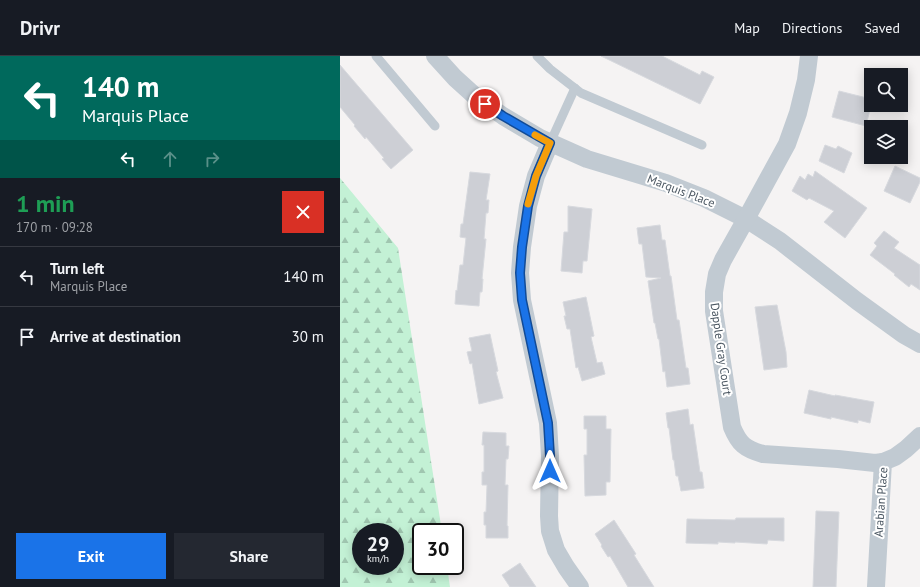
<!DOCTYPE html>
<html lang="en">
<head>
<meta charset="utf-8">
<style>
  body { margin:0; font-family:"PT Sans",sans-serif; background:#242831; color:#f1f3f6; height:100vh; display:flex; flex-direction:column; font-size:15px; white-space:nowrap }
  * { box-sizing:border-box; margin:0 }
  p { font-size:13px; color:#9ea1a6 }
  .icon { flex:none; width:22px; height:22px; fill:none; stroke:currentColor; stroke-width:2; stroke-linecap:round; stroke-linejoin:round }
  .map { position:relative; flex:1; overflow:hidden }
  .side { display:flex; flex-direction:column; background:#171b24; width:340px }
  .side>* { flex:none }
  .top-card { background:#00695c; color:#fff; overflow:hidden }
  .controls { position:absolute; left:524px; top:12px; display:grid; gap:8px }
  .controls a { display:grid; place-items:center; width:44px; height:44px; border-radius:0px; background:#171b24; box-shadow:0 2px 10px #0003; font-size:20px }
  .speed { position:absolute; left:12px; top:467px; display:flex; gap:8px; font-size:20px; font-weight:700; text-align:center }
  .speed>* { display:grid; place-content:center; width:52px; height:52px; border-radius:50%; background:#171b24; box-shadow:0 2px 10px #0003; line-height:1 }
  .speed small { font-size:10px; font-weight:400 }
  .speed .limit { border:2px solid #111; border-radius:6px; background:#fff; color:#111 }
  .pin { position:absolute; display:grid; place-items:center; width:34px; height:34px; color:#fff; margin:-17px; border:2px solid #fff; border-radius:50%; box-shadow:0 1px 4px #0007 }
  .me { position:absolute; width:44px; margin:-22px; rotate:0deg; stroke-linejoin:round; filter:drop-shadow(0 0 3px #0008) }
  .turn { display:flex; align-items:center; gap:14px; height:84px; padding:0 16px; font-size:18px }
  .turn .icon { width:52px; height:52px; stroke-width:2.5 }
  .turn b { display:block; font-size:28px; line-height:34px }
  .lanes { display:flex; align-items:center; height:38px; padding:0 16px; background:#0003; justify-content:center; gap:20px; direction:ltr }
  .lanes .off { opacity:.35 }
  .round { display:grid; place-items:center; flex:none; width:42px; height:42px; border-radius:0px; background:#242831 }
  .headline { display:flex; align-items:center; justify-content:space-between; height:68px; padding:0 16px }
  h1 { font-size:24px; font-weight:700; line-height:30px; color:#1e9e55 }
  .action { display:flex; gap:8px; margin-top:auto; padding:8px 16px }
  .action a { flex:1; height:46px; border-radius:0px; background:#1a73e8; color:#fff; font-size:16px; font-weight:700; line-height:46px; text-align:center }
  .action a+a { background:#242831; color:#f1f3f6 }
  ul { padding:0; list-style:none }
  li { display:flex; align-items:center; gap:12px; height:60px; padding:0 16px; border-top:1px solid #363941 }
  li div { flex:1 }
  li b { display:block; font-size:15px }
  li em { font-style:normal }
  header { display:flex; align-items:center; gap:24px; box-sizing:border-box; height:56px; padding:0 20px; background:#171b24; border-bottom:1px solid #363941 }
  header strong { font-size:19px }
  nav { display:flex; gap:22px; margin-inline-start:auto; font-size:14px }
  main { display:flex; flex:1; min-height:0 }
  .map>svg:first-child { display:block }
</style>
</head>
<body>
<header>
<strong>Drivr</strong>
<nav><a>Map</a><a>Directions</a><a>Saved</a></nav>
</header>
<main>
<section class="side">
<div class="top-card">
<div class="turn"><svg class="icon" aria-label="left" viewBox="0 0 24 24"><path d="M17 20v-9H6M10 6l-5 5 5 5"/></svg><div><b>140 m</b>Marquis Place</div></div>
<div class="lanes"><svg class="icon" aria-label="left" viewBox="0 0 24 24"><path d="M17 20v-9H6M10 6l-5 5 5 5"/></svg><svg class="icon off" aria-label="ahead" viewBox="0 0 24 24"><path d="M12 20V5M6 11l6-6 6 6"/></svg><svg class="icon off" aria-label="right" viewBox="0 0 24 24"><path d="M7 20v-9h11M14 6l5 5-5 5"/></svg></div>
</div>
<div class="headline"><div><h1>1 min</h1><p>170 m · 09:28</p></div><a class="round" style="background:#d93025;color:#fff"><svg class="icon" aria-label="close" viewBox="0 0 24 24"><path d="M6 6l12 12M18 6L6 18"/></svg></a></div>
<ul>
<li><svg class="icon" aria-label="left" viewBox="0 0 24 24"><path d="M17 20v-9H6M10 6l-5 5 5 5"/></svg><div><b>Turn left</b><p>Marquis Place</p></div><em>140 m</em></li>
<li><svg class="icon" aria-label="arrive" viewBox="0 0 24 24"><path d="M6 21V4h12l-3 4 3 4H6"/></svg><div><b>Arrive at destination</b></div><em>30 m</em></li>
</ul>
<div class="action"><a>Exit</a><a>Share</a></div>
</section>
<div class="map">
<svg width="580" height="531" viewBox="0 0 580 531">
  <defs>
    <pattern id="forest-firs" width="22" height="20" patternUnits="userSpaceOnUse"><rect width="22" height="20" fill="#c3f1d5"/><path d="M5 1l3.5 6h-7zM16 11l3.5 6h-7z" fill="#a0c6b0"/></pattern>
  </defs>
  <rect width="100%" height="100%" fill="#f5f3f3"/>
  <path fill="url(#forest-firs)" fill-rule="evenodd" d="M0,122L58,192L102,476H81V510H107L110,531H0ZM21,476H55V510H21Z"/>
  <g fill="#cdcfd5" stroke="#d7d9de">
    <path d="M261,0H322L360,19L362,15L374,21L360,48Z"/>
    <path d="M0,9L73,94L51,113L42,103L44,102L26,81L25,83L14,70L15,69L0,51Z"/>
    <path d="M499,35L531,43V49L526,70L492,61Z"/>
    <path d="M485,89L496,93L498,90L512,97L504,117L479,105Z"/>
    <path d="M555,110L580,122V126L570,147L544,135Z"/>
    <path d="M475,115L527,152L505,182L484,166L494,155L469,142L467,144L452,135L460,120L465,124L468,118L473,121Z"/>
    <path d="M130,116L150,118L146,144H149L148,157H146L144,183H146L142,223H143L142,236H140L139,250L115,248L116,234L117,235L120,209H123L126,182L120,181L121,168H123Z"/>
    <path d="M228,150L252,153L247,205H243L242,217L221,215L224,176H228Z"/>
    <path d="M320,169L322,184H325L330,220H331L337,264H339L346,312H348L350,328L327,331L325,315L323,316L319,283H318L315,267H314L308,225L321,222L306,221L302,188H299L297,172Z"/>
    <path d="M544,175L559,186L554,192L580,209V234L571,228L569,231L554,219L555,218L530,199L537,190L534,187Z"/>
    <path d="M246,241L254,280L251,281L257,307L262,306L265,318L242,325L238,311L236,312L230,273H227L224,260H226L223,246Z"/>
    <path d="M437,249L446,296L447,311L424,314L415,251Z"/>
    <path d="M150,278L158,315L156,316L163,342L139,348L132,307L130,308L127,296L132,295L129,282Z"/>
    <path d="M469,334L495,340V339L534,346L530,367L518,364V367L491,361V363L464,357Z"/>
    <path d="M348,353L350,369L353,368L360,416H362L364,432L341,435L338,420H336L334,404H333L329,372H328L326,357Z"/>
    <path d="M244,360H266V373H271L270,426H266V439L245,440L244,399H247V373H244Z"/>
    <path d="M143,376L166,377V390H169L168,403H166L165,429H168L167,470H168V482H146V469H144V456H146L147,429H142V416H144V389H142Z"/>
    <path d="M476,455L499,456L496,531H473Z"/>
    <path d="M396,462H444V485L428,484L427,488L395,486V487L378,486V488L346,487L347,463L395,464Z"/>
    <path d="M274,464L296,498L294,499L314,531H288L270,500L268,501L261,490L262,489L255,478Z"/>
    <path d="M180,507L196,531H170L162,519Z"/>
  </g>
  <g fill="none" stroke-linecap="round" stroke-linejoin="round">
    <g stroke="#c1cad2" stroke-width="9">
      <path d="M36,0L95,70"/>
      <path d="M197,0L210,13L241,37L362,89"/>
      <path d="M210,87L235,32"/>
    </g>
    <g stroke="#c1cad2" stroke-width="18">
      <path d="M95,0L115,22L136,41L163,60L200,82L247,103L326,127L364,142L406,163L440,185L517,245L564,279L580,288"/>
      <path d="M469,0L466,24L458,57L447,88L406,163L383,204L377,218L374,236V255L392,371C399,388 405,393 423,398L498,403L535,407L543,406"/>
      <path d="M210,87L196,120L188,150L182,191L180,217L182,244L208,367L210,400L209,460L210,475L216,494L226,511L240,531"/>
      <path d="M536,531L543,406L555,401L566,393L580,380"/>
    </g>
  </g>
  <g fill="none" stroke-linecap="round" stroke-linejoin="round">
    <defs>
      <path id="route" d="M145,48L163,60L210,87L196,120L188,150L182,191L180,217L182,244L208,367L210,400V415"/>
    </defs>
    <use href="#route" stroke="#114b97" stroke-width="10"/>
    <use href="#route" stroke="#1a73e8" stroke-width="7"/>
    <path stroke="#f59e0b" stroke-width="7" d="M188,148L196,120L210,87L195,79"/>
  </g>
  <g text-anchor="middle" stroke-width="4" stroke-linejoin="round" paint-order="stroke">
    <g font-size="12" fill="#4a5661" stroke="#fff">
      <text transform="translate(341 135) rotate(21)" y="4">Marquis Place</text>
      <text transform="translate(381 293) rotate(82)" y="4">Dapple Gray Court</text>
      <text transform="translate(541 446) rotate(-86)" y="4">Arabian Place</text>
    </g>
  </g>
</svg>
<div class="controls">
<a><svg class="icon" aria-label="search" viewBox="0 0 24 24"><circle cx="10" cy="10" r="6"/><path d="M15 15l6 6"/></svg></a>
<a><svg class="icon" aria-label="layers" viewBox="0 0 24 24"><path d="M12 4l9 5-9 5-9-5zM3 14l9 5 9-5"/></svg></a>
</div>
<div class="speed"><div>29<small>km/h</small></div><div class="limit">30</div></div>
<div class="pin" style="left:145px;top:48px;background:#d93025"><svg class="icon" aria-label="arrive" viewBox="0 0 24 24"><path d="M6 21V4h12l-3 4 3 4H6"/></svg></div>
<svg class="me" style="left:210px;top:415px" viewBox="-20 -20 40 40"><path d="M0-17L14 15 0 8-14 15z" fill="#1a73e8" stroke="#fff" stroke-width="4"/></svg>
</div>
</main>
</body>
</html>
